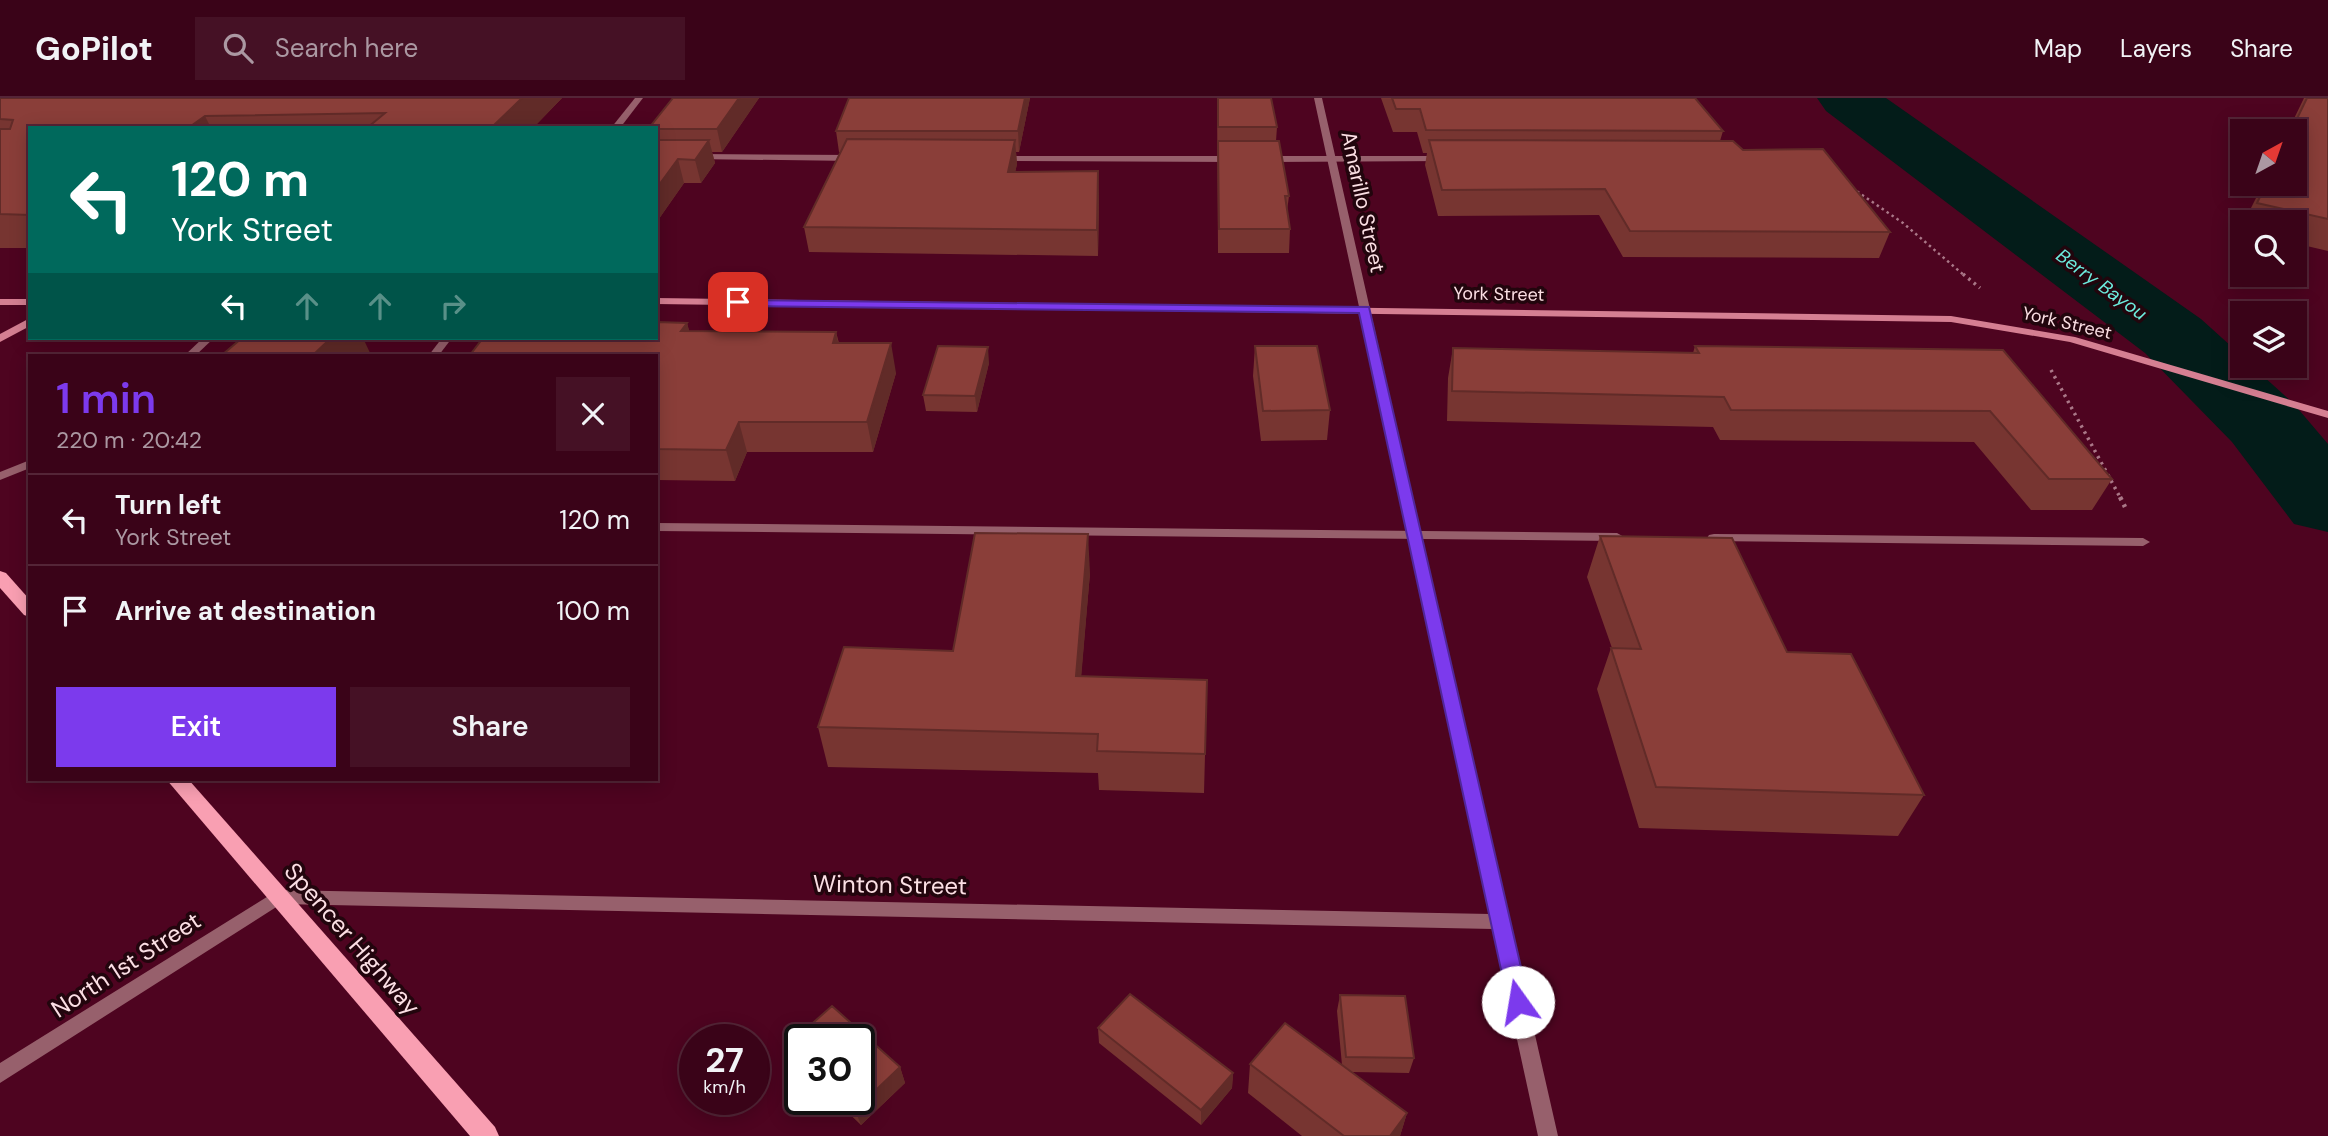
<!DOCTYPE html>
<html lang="en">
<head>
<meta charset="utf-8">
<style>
  body { margin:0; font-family:"DM Sans",sans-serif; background:#451125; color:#f1f3f6; height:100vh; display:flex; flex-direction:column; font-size:26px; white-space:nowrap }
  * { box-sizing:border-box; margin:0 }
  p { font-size:23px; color:#ab98a2 }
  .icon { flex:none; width:38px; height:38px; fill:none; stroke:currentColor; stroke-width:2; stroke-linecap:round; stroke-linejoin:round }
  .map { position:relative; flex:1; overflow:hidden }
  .panel { position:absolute; left:28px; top:256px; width:630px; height:427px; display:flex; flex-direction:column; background:#3a0318; border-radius:0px; box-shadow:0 4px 18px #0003,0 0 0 2px #542537 }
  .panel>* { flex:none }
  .top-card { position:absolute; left:28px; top:28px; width:630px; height:214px; border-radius:0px; box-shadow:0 4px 18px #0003,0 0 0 2px #542537; background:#00695c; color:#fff; overflow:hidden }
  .needle { width:46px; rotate:40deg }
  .fabs { position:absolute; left:2230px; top:21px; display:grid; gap:14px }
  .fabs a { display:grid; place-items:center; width:77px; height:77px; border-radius:0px; background:#3a0318; box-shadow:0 4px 18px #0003,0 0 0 2px #542537; font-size:35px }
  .speed { position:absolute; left:679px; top:926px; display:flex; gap:14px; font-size:35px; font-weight:700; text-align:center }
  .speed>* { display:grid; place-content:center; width:91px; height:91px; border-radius:50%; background:#3a0318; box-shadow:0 4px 18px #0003,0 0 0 2px #542537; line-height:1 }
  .speed small { font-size:18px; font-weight:400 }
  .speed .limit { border:4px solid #111; border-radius:10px; background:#fff; color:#111 }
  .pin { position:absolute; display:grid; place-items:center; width:60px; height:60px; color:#fff; margin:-30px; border-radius:14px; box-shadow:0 4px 10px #0006 }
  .me { position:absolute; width:77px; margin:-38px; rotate:347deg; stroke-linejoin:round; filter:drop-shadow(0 0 5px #0008) }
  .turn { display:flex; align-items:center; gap:24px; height:147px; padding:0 28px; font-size:32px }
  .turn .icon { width:91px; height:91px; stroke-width:2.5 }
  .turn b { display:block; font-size:49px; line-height:60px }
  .lanes { display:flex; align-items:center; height:66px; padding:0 28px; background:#0003; justify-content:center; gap:35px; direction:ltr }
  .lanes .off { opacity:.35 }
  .round { display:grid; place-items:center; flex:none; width:74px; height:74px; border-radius:0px; background:#451125 }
  .headline { display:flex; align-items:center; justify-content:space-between; height:119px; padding:0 28px }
  h1 { font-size:42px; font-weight:600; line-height:52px; color:#7c3aed }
  .button { display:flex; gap:14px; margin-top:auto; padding:14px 28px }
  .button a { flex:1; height:80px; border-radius:0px; background:#7c3aed; color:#fff; font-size:28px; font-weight:600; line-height:80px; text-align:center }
  .button a+a { background:#451125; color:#f1f3f6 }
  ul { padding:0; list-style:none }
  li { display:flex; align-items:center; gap:21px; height:91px; padding:0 28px; border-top:2px solid #542537 }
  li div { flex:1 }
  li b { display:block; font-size:26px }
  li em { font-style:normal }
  header { display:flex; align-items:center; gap:42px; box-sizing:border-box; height:98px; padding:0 35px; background:#3a0318; border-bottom:2px solid #542537 }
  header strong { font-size:33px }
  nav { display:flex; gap:38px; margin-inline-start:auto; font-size:24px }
  .search { width:490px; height:63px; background:#451125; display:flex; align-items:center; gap:18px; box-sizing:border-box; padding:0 24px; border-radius:0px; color:#ab98a2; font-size:26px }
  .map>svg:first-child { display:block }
</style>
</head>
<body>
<header>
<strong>GoPilot</strong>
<div class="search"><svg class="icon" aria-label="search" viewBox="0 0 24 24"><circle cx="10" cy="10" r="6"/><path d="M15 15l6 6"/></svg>Search here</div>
<nav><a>Map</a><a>Layers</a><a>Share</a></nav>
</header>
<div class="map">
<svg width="2328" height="1038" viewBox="0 0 2328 1038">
  <rect width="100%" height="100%" fill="#4e0420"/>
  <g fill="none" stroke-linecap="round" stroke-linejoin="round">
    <path fill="#031c19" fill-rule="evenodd" d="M1817,0H1886L2201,221L2242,258V268H2252L2294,306L2328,346V434L2294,426L2232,344L2145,255L1826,13Z"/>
    <path stroke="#aa7888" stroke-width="2.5" stroke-dasharray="2.5 3.5" stroke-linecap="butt" d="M1852,90L1903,125L1965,178"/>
    <g stroke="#aa7888" stroke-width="3.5" stroke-dasharray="2.5 4.5" stroke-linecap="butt">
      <path d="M1963,176L1980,190"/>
      <path d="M2051,272L2121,401"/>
    </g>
    <path stroke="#aa7888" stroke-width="4.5" stroke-dasharray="3.5 5" stroke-linecap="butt" d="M2120,399L2125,409"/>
    <g fill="#97606c" fill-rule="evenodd">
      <path d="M696,56L854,57L858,60L854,63L693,61L692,59Z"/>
      <path d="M997,58H1235L1239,61L1235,64L1000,63L997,62Z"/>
      <path d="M1445,58L1448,59V63L1263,64L1259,61L1263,58Z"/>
      <path d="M203,240H214L196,257H185Z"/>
      <path d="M30,362V370L0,382V374Z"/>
      <path d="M656,425L1617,435L1624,439L1617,443L656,433Z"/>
      <path d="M1714,436L2143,440L2150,444L2143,448L1709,443L1707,440L1709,437Z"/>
    </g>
    <g fill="#97606c" fill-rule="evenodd">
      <path d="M635,0H643L620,30H611Z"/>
      <path d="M1314,0H1322L1558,1038H1538L1493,831L281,806L0,985V965L278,792L1490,816Z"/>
      <path d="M442,240H452L439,257H429Z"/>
    </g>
    <g fill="#d57f92" fill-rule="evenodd">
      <path d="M656,200L1951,218L2075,239L2328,313V320L2070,244L1951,224L656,206Z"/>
      <rect x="0" y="201" width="30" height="6"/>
      <path d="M30,220V228L0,244V236Z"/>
    </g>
    <g fill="#f99fb2" fill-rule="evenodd">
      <path d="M0,473L6,475L30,502V519L24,517L0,490Z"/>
      <path d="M166,681H188L495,1029L499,1038H470Z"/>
    </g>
  </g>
  <g fill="#773531">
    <path d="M0,0H562L533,30H30V150H0Z"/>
    <path d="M673,0H759L722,54H712L715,65L701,85H684L656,125V30Z"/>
    <path d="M849,0H1030L1019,54H1016L1017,66L1015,74L1099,98L1098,158L809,154L804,129L840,54H839L836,33Z"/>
    <path d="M1217,0H1271L1277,29L1276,43L1289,98L1287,113L1290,131L1289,155H1218Z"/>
    <path d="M1381,0H1695L1723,33L1720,43L1743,52L1890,134L1879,160L1623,159L1599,117L1438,118L1425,67L1427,55H1423L1417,34H1393Z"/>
    <path d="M2304,0H2328V153L2294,145V124H2244L2263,86H2294V33H2288Z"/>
    <path d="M687,225L689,233L836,234L839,245L896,275L873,354H747L735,383L656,382V240Z"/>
    <path d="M1255,248L1330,312L1327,342L1261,343L1253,278Z"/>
    <path d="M1695,248L2003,252L2112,381L2092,412H2031L1974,344L1720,342L1713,329L1447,323L1448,280L1453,250L1693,255Z"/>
    <path d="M989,265L977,314L926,313L923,297Z"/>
    <path d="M1600,438L1787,554L1924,697L1898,738L1639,730L1597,591L1611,550H1612L1587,479Z"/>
    <path d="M1090,475L1081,578L1207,582L1204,695L1099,692L1098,675L828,669L818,629Z"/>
    <path d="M1340,897L1414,960L1409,975L1352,974L1407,1015L1400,1038H1302L1248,995L1250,966L1342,967L1337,913Z"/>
    <path d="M832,908L900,969L905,985L861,1027L834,1001H859V942H800V969L794,963L788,947Z"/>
    <path d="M1098,930L1233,975L1232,990L1201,1027L1099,945Z"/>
  </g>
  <g fill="#612b28">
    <path d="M522,0H562L533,30H491Z"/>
    <path d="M739,0H759L722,54L717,31Z"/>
    <path d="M1025,0H1030L1019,54L1018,33Z"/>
    <path d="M205,18L211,30H188Z"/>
    <path d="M709,42L715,65L701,85L695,62Z"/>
    <path d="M1015,42L1017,66L1010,98L1008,74Z"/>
    <path d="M678,61L684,85L656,125V91Z"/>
    <path d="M1098,73L1099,98L1098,158L1097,132Z"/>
    <path d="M687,225L695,254L681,233Z"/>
    <path d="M836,234L842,264L833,245Z"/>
    <path d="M331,240H363L371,257H313Z"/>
    <path d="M891,245L896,275L873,354L867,324Z"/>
    <path d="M988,249L989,265L977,314L975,298Z"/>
    <path d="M739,324L747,354L735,383L726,352Z"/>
    <path d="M1088,436L1090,475L1078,617L1076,578Z"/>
    <path d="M900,969L905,985L861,1027L855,1012Z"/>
    <path d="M1233,975L1232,990L1201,1027V1012Z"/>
    <path d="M1407,1015L1400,1038H1390Z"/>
  </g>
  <g fill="#8a3e39" stroke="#612b28" stroke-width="2">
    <path d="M0,0H522L491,30H367L385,15L205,18L188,30H30V117L0,116V31H10L13,22L0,21Z"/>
    <path d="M673,0H739L717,31H656V30H649Z"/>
    <path d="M849,0H1025L1018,33H836Z"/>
    <path d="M1218,0H1271L1277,29H1218Z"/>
    <path d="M1392,0H1695L1723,33L1426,32L1420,11H1396Z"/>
    <path d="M2307,0H2328V121L2257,105L2266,86H2294V33H2291Z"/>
    <path d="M847,41L1015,42L1008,74L1098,73L1097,132L804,129Z"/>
    <path d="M656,42H709L695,62L678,61L656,91Z"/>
    <path d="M1429,42L1733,43L1743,52L1823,51L1890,134L1630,133L1605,91L1442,92Z"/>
    <path d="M1218,43H1279L1289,98H1285L1290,131H1219Z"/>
    <path d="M656,224L687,225L681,233L836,234L833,245H891L867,324H739L726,352L656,351V257H470L483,240H656Z"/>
    <path d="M242,240H331L313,257H222Z"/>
    <path d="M938,248L988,249L975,298L923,297Z"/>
    <path d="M1255,248H1317L1330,312L1263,313Z"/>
    <path d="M1695,248L2003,252L2112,381H2049L1990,313L1731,312L1724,299L1452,293L1453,250L1699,255Z"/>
    <path d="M975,435L1088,436L1076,578L1207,582L1205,656L1097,653L1098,636L818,629L844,549L953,553Z"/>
    <path d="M1600,438L1732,440L1787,554L1851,556L1924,697L1656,689L1611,550L1641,551Z"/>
    <path d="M1130,896L1233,975L1201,1012L1098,930Z"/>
    <path d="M1340,897L1405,898L1414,960L1346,959Z"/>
    <path d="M832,908L900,969L855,1012L844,1001H859V942H800V959L788,947Z"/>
    <path d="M1285,925L1407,1015L1390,1038H1344L1250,966Z"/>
  </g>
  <path fill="#7c3aed" stroke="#51269a" stroke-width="2" d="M734,202L1369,209L1529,904L1526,911L1518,914L1511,911L1508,904L1359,215L738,208L732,204Z"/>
  <g text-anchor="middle" stroke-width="7" stroke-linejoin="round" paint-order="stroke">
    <g font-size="18" fill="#fbdfe4" stroke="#22050d">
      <text transform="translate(1499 196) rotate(1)" y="6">York Street</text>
      <text transform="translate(2067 225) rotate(13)" y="6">York Street</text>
    </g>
    <g font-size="19" font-style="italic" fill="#6cebdd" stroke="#22050d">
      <text transform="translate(2102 186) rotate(36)" y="7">Berry Bayou</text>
    </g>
    <g font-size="21" fill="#fbdfe4" stroke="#22050d">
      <text transform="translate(1363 104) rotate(78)" y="7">Amarillo Street</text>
    </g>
    <g font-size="24" fill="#fbdfe4" stroke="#22050d">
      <text transform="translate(890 787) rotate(1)" y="8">Winton Street</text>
      <text transform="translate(352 841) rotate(49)" y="8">Spencer Highway</text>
      <text transform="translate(126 867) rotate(-33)" y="8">North 1st Street</text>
    </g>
  </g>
</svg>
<div class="fabs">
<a><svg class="needle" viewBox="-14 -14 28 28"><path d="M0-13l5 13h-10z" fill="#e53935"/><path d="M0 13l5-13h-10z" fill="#ab98a2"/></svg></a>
<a><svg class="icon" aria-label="search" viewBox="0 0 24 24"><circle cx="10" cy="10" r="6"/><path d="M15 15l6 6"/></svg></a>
<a><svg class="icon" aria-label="layers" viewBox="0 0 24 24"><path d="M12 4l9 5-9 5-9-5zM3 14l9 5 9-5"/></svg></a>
</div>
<div class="speed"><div>27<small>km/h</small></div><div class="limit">30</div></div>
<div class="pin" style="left:738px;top:204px;background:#d93025"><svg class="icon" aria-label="arrive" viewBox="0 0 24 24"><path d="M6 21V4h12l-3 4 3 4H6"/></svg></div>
<svg class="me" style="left:1518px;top:904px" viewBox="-20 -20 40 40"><circle r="19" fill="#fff"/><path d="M0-13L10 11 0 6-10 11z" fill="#7c3aed"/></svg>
<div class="top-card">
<div class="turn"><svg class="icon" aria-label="left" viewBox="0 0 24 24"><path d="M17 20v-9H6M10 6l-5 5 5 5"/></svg><div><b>120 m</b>York Street</div></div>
<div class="lanes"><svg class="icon" aria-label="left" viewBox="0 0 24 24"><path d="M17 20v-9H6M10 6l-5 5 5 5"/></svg><svg class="icon off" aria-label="ahead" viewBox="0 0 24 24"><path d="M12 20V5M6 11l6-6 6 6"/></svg><svg class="icon off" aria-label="ahead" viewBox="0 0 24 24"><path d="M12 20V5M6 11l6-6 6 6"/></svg><svg class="icon off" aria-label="right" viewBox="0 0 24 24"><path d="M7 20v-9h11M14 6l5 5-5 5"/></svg></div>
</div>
<section class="panel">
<div class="headline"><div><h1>1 min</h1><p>220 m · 20:42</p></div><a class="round"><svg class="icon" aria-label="close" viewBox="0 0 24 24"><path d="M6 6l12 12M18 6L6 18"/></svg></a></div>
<ul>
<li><svg class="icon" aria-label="left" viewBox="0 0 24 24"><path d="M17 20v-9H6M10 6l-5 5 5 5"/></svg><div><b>Turn left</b><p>York Street</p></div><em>120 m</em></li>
<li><svg class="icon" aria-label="arrive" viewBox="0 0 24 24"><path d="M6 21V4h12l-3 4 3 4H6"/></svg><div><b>Arrive at destination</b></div><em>100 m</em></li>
</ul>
<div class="button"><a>Exit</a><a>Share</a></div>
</section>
</div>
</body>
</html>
